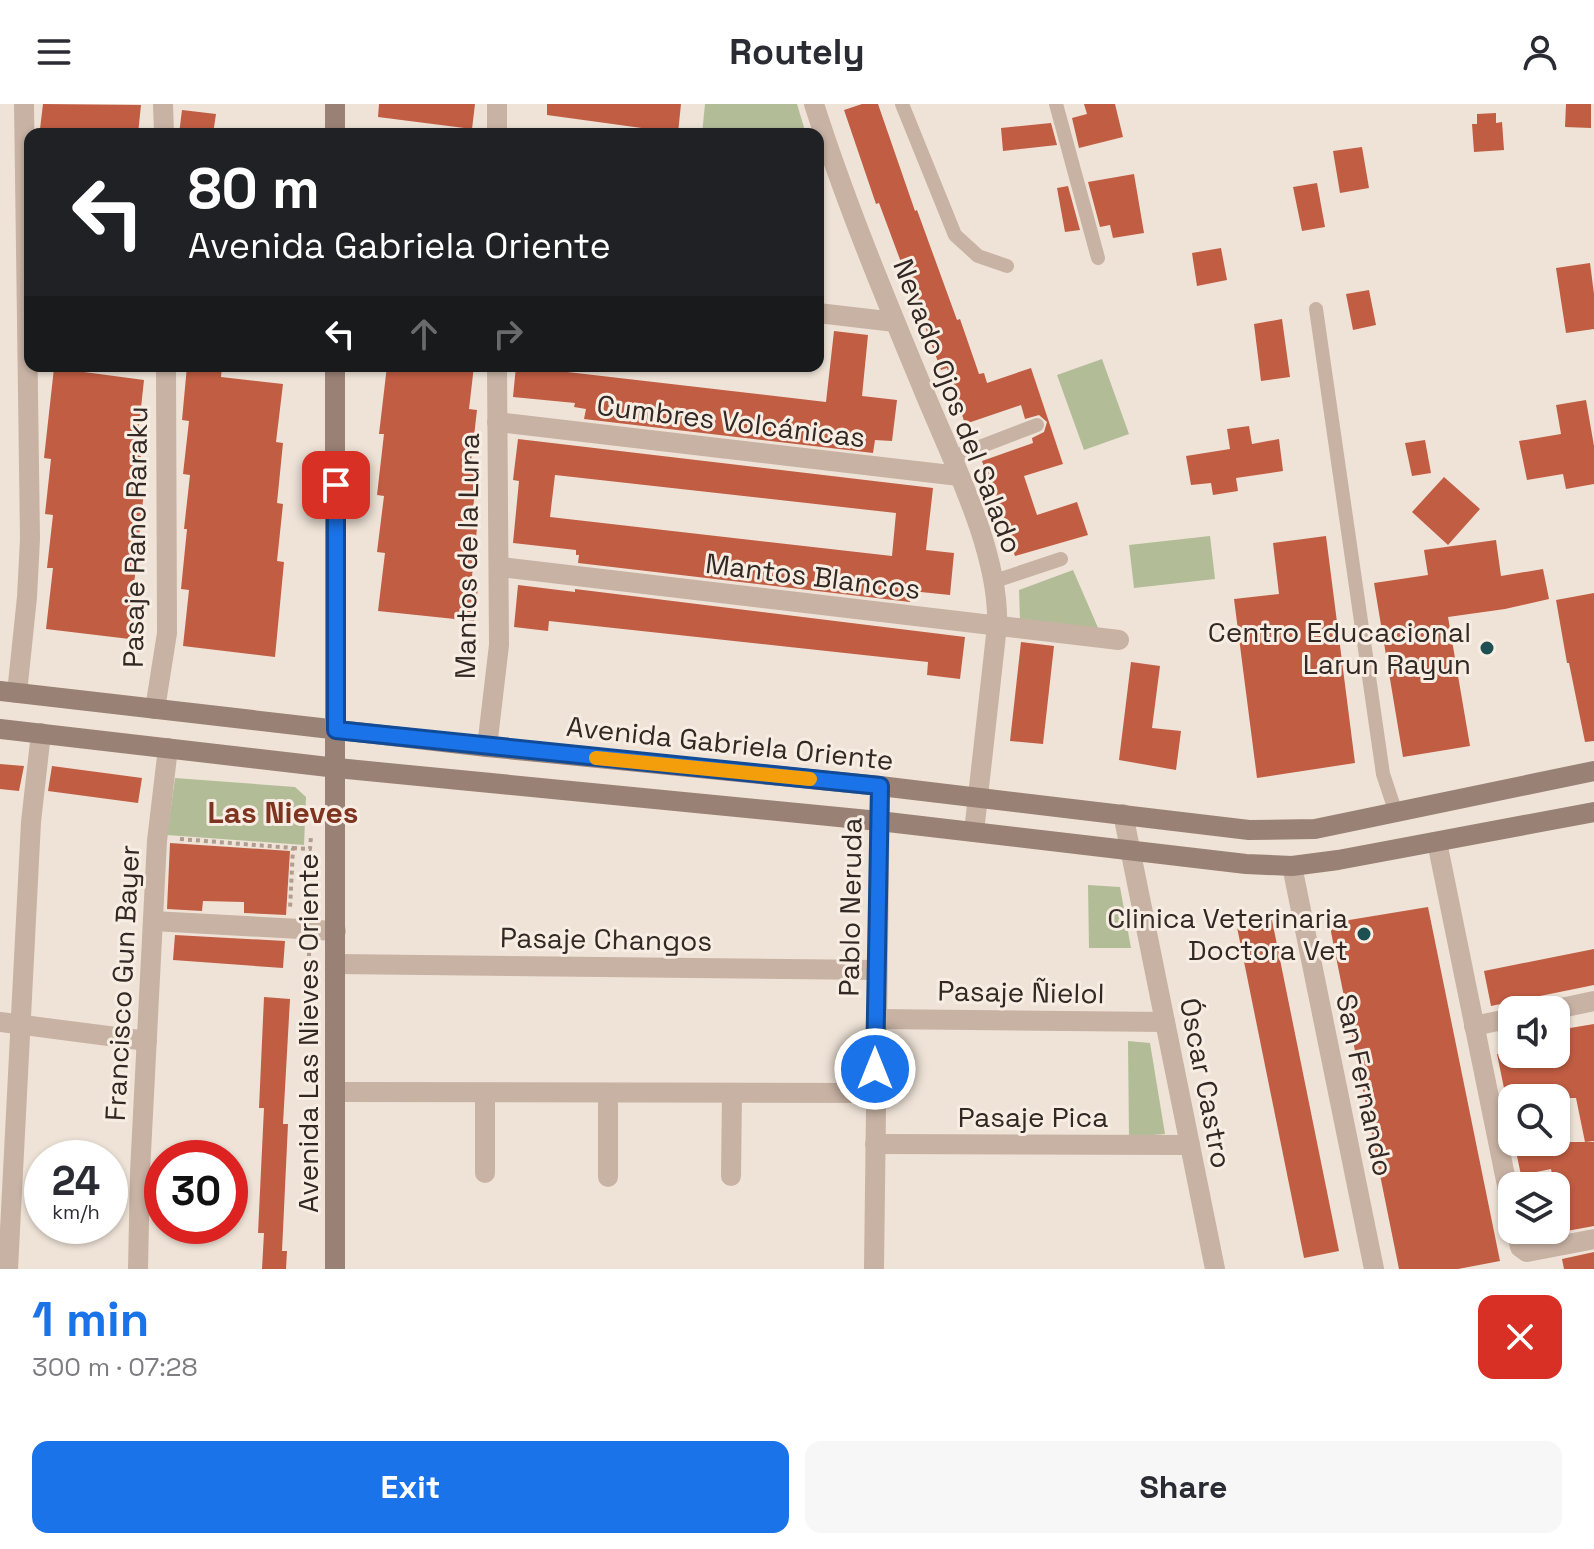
<!DOCTYPE html>
<html lang="en">
<head>
<meta charset="utf-8">
<style>
  body { margin:0; font-family:"Space Grotesk",sans-serif; background:#f7f7f7; color:#2b2b33; height:100vh; display:flex; flex-direction:column; font-size:30px; white-space:nowrap }
  * { box-sizing:border-box; margin:0 }
  p { font-size:26px; color:#7c7c81 }
  .icon { flex:none; width:44px; height:44px; fill:none; stroke:currentColor; stroke-width:2; stroke-linecap:round; stroke-linejoin:round }
  .map { position:relative; height:1165px; overflow:hidden }
  .panel { display:flex; flex-direction:column; background:#fff; flex:1 }
  .panel>* { flex:none }
  .banner { position:absolute; left:24px; top:24px; width:800px; height:244px; border-radius:16px; box-shadow:0 2px 6px #0004; background:#202124; color:#fff; overflow:hidden }
  .fabs { position:absolute; left:1498px; top:892px; display:grid; gap:16px }
  .fabs a { display:grid; place-items:center; width:72px; height:72px; border-radius:16px; background:#fff; box-shadow:0 2px 6px #0004; font-size:40px }
  .speed { position:absolute; left:24px; top:1036px; display:flex; gap:16px; font-size:40px; font-weight:700; text-align:center }
  .speed>* { display:grid; place-content:center; width:104px; height:104px; border-radius:50%; background:#fff; box-shadow:0 2px 6px #0004; line-height:1 }
  .speed small { font-size:20px; font-weight:400 }
  .speed .limit { border:12px solid #d22; background:#fff; color:#111 }
  .pin { position:absolute; display:grid; place-items:center; width:68px; height:68px; color:#fff; margin:-34px; border-radius:16px; box-shadow:0 4px 12px #0006 }
  .me { position:absolute; width:88px; margin:-44px; rotate:0deg; stroke-linejoin:round; filter:drop-shadow(0 0 6px #0008) }
  .turn { display:flex; align-items:center; gap:28px; height:168px; padding:0 32px; font-size:36px }
  .turn .icon { width:104px; height:104px; stroke-width:2.5 }
  .turn b { display:block; font-size:56px; line-height:68px }
  .lanes { display:flex; align-items:center; height:76px; padding:0 32px; background:#0003; justify-content:center; gap:40px; direction:ltr }
  .lanes .off { opacity:.35 }
  .round { display:grid; place-items:center; flex:none; width:84px; height:84px; border-radius:16px; background:#f7f7f7 }
  .summary { display:flex; align-items:center; justify-content:space-between; height:136px; padding:0 32px }
  h1 { font-size:48px; font-weight:800; line-height:60px; color:#1a73e8 }
  .action { display:flex; gap:16px; margin-top:auto; padding:16px 32px }
  .action a { flex:1; height:92px; border-radius:16px; background:#1a73e8; color:#fff; font-size:32px; font-weight:800; line-height:92px; text-align:center }
  .action a+a { background:#f7f7f7; color:#2b2b33 }
  header { display:flex; justify-content:space-between; align-items:center; height:104px; padding:0 32px; background:#fff; font-size:36px; font-weight:800 }
  .map>svg:first-child { display:block }
</style>
</head>
<body>
<header><svg class="icon" aria-label="menu" viewBox="0 0 24 24"><path d="M4 6h16M4 12h16M4 18h16"/></svg>Routely<svg class="icon" aria-label="person" viewBox="0 0 24 24"><circle cx="12" cy="8" r="4"/><path d="M4 21q1-7 8-7t8 7"/></svg></header>
<div class="map">
<svg width="1594" height="1165" viewBox="0 0 1594 1165">
  <rect width="100%" height="100%" fill="#efe3d7"/>
  <g fill="#b2bd98">
    <path d="M705,0H797L806,30H702Z"/>
    <path d="M1102,255L1129,330L1084,346L1057,271Z"/>
    <path d="M1210,432L1215,475L1134,484L1129,441Z"/>
    <path d="M1073,466L1099,526L1020,517L1019,486Z"/>
    <path d="M175,674L295,683L306,693L304,741L167,731Z"/>
    <path d="M1088,781L1120,783L1131,844H1089Z"/>
    <path d="M1128,937L1150,939L1165,1030L1129,1033Z"/>
  </g>
  <g fill="#c15d43" fill-rule="evenodd">
    <path d="M43,0L141,1L138,30H88L40,25Z"/>
    <path d="M379,0H475L472,25L378,13Z"/>
    <path d="M547,0H681L678,29L547,11Z"/>
    <path d="M862,0H878L915,107L917,106L957,216L960,215L979,270L984,269L987,279L1031,264L1063,360L1024,372L1037,411L1077,398L1088,431L1015,452L982,357L1033,339L1032,334L1044,328L1047,318L1039,311L1025,315L1021,301L965,320L947,264L941,266L879,99L876,100L844,6Z"/>
    <path d="M1084,0H1115L1123,33L1079,44L1072,14L1087,10Z"/>
    <path d="M1566,0H1591V24L1565,23Z"/>
    <path d="M182,6L216,10L213,30H179Z"/>
    <path d="M1496,9V19L1502,18L1504,46L1474,48L1472,20H1477V10Z"/>
    <path d="M1051,19L1057,41L1003,47L1001,24Z"/>
    <path d="M1362,43L1369,84L1340,89L1333,47Z"/>
    <path d="M1134,70L1144,129L1113,134L1110,121L1100,123L1088,78Z"/>
    <path d="M1317,79L1325,123L1302,127L1293,83Z"/>
    <path d="M1068,82L1080,126L1065,128L1057,84Z"/>
    <path d="M1221,144L1227,176L1197,182L1192,149Z"/>
    <path d="M1590,159L1594,190V225L1566,229L1556,164Z"/>
    <path d="M1369,186L1376,221L1353,226L1346,190Z"/>
    <path d="M1282,215L1290,273L1261,277L1254,220Z"/>
    <path d="M834,227L868,231L862,292L897,296L892,337L875,336L873,349L584,315L586,305L574,303L575,299L513,293L516,262H550V266L826,298Z"/>
    <path d="M187,262H222L221,273L283,280L276,338L283,339L277,399L283,400L277,457L284,458L275,553L183,542L189,486L181,485L187,425H184L190,371L183,370L189,317L182,316Z"/>
    <path d="M387,262H474L469,305L477,306L470,367L477,368L471,424H477L471,482L478,483L474,517L378,507L385,449L377,448L384,392L377,391L384,330H379Z"/>
    <path d="M54,264L144,276L138,331L143,332L137,387H144L131,509L141,510L138,536L46,525L53,464H47L53,411L45,410L51,355L44,354Z"/>
    <path d="M1586,296L1594,342V380L1566,385L1563,370L1527,376L1519,337L1561,330L1556,301Z"/>
    <path d="M1249,322L1252,340L1279,335L1283,367L1236,374L1238,387L1213,391L1211,379L1191,381L1186,352L1230,345L1227,325Z"/>
    <path d="M518,335L933,384L926,446L954,449L950,491L911,487L910,498L578,459L579,451H576V446L513,439L519,377L513,376ZM555,371L896,409L892,452L550,413Z"/>
    <path d="M1425,336L1431,369L1412,372L1405,339Z"/>
    <path d="M1444,373L1480,405L1448,441L1412,408Z"/>
    <path d="M1326,432L1355,659L1257,674L1234,495L1279,490L1273,439Z"/>
    <path d="M1496,436L1501,472L1543,465L1549,495L1505,505L1448,513L1470,642L1403,653L1374,479L1428,471L1424,446Z"/>
    <path d="M518,481L575,488V485L965,533L960,575L927,571L928,558L549,517L548,527L514,523Z"/>
    <path d="M1594,489V637L1585,638L1569,559H1567L1556,496Z"/>
    <path d="M1021,538L1054,542L1043,640L1010,637Z"/>
    <path d="M1131,558L1160,562L1152,624L1181,627L1176,666L1119,656Z"/>
    <path d="M0,660L24,662L19,687L0,685Z"/>
    <path d="M52,662L142,674L138,699L48,687Z"/>
    <path d="M170,739L290,747L286,811L244,809V798L203,797L202,807L167,805Z"/>
    <path d="M1428,803L1500,1157L1458,1165H1399L1331,828V819Z"/>
    <path d="M1272,816L1339,1147L1304,1154L1237,823Z"/>
    <path d="M175,831L285,837L283,864L173,856Z"/>
    <path d="M1594,845V881L1491,902L1484,867Z"/>
    <path d="M264,893L290,895L283,1020H288L282,1147H287L286,1165H262L264,1129H258L264,1004H259Z"/>
    <path d="M1594,920V1037L1585,1038H1594V1122L1556,1129V1126H1564L1551,1065L1521,1071L1514,1038H1585L1576,994H1506L1497,950H1569L1564,925Z"/>
    <path d="M1594,1148V1165H1564L1562,1155Z"/>
  </g>
  <g fill="none" stroke-linecap="round" stroke-linejoin="round">
    <g stroke="#b29c8e" stroke-width="4" stroke-dasharray="4 4" stroke-linecap="butt">
      <path d="M180,735L293,744L290,805"/>
      <path d="M293,744L310,745L311,732"/>
      <path d="M309,848L310,939"/>
    </g>
    <g stroke="#c7b2a4" stroke-width="14">
      <path d="M902,0L955,131L978,152L1007,162"/>
      <path d="M1056,0L1098,154"/>
      <path d="M1316,205L1383,670L1396,709"/>
      <path d="M951,354L1037,321"/>
      <path d="M995,477L1061,455"/>
    </g>
    <g stroke="#c7b2a4" stroke-width="20">
      <path d="M163,0L164,30"/>
      <path d="M497,0V30"/>
      <path d="M814,0C845,97 884,191 923,285C951,354 1000,448 997,522L974,728"/>
      <path d="M818,209L895,218"/>
      <path d="M497,318L959,372"/>
      <path d="M500,463L1119,536"/>
      <path d="M17,589L27,493L30,435L24,0"/>
      <path d="M155,605L167,529L166,262"/>
      <path d="M487,643L499,541L497,262"/>
      <path d="M1123,710L1215,1165"/>
      <path d="M1437,738L1512,1106"/>
      <path d="M1292,762L1374,1165"/>
      <path d="M153,817L336,827"/>
      <path d="M336,860L876,866"/>
      <path d="M1552,906L1594,897"/>
      <path d="M876,915L1165,918"/>
      <path d="M0,918L147,937"/>
      <path d="M1474,922L1512,914"/>
      <path d="M336,988L875,989"/>
      <path d="M485,989V1069"/>
      <path d="M875,1040L1190,1041"/>
      <path d="M731,1072L732,989"/>
      <path d="M608,1073V989"/>
      <path d="M1516,1126L1520,1143L1527,1148L1594,1135"/>
      <path d="M8,1165L31,718L41,629"/>
      <path d="M138,1165L140,1068L157,737L168,644"/>
      <path d="M874,1165L880,682"/>
    </g>
    <g stroke="#9a8175" stroke-width="20">
      <path d="M335,0V30"/>
      <path d="M0,587L487,643L880,682L1249,726L1315,725L1594,667"/>
      <path d="M0,625L337,664L879,717L1246,760L1292,762L1338,756L1594,708"/>
      <path d="M335,1165V262"/>
    </g>
  </g>
  <g fill="none" stroke-linecap="round" stroke-linejoin="round">
    <defs>
      <path id="route" d="M336,381V626L880,682L875,965"/>
    </defs>
    <use href="#route" stroke="#114b97" stroke-width="20"/>
    <use href="#route" stroke="#1a73e8" stroke-width="14"/>
    <path stroke="#f59e0b" stroke-width="14" d="M596,654L810,675"/>
  </g>
  <g fill="#1d5052" stroke="#f8ede3" stroke-width="3">
    <circle cx="1487" cy="544" r="8"/>
    <circle cx="1364" cy="830" r="8"/>
  </g>
  <g text-anchor="middle" stroke-width="6" stroke-linejoin="round" paint-order="stroke">
    <g font-size="28" fill="#322925" stroke="#f8ede3">
      <text transform="translate(958 302) rotate(69)" y="10">Nevado Ojos del Salado</text>
      <text transform="translate(731 317) rotate(7)" y="10">Cumbres Volcánicas</text>
      <text transform="translate(135 433) rotate(-89)" y="10">Pasaje Rano Raraku</text>
      <text transform="translate(467 452) rotate(-89)" y="10">Mantos de la Luna</text>
      <text transform="translate(813 472) rotate(7)" y="10">Mantos Blancos</text>
      <text transform="translate(730 639) rotate(6)" y="10">Avenida Gabriela Oriente</text>
      <text transform="translate(850 803) rotate(-89)" y="10">Pablo Neruda</text>
      <text transform="translate(606 835) rotate(1)" y="10">Pasaje Changos</text>
      <text transform="translate(122 879) rotate(-87)" y="10">Francisco Gun Bayer</text>
      <text transform="translate(1021 888) rotate(1)" y="10">Pasaje Ñielol</text>
      <text transform="translate(308 929) rotate(-90)" y="10">Avenida Las Nieves Oriente</text>
      <text transform="translate(1206 979) rotate(79)" y="10">Óscar Castro</text>
      <text transform="translate(1365 981) rotate(78)" y="10">San Fernando</text>
      <text x="1033" y="1023">Pasaje Pica</text>
    </g>
    <g font-size="28" fill="#322925" stroke="#f8ede3" text-anchor="end">
      <text x="1471" y="538">Centro Educacional<tspan x="1471" dy="32">Larun Rayun</tspan></text>
      <text x="1348" y="824">Clinica Veterinaria<tspan x="1348" dy="32">Doctora Vet</tspan></text>
    </g>
    <g font-size="30" font-weight="bold" fill="#7e3421" stroke="#f8ede3">
      <text x="283" y="719">Las Nieves</text>
    </g>
  </g>
</svg>
<div class="fabs">
<a><svg class="icon" aria-label="sound" viewBox="0 0 24 24"><path d="M4 9h4l5-4v14l-5-4H4zM17 9q2 3 0 6"/></svg></a>
<a><svg class="icon" aria-label="search" viewBox="0 0 24 24"><circle cx="10" cy="10" r="6"/><path d="M15 15l6 6"/></svg></a>
<a><svg class="icon" aria-label="layers" viewBox="0 0 24 24"><path d="M12 4l9 5-9 5-9-5zM3 14l9 5 9-5"/></svg></a>
</div>
<div class="speed"><div>24<small>km/h</small></div><div class="limit">30</div></div>
<div class="pin" style="left:336px;top:381px;background:#d93025"><svg class="icon" aria-label="arrive" viewBox="0 0 24 24"><path d="M6 21V4h12l-3 4 3 4H6"/></svg></div>
<svg class="me" style="left:875px;top:965px" viewBox="-20 -20 40 40"><circle r="17" fill="#1a73e8" stroke="#fff" stroke-width="3"/><path d="M0-11L8 9 0 5-8 9z" fill="#fff"/></svg>
<div class="banner">
<div class="turn"><svg class="icon" aria-label="left" viewBox="0 0 24 24"><path d="M17 20v-9H6M10 6l-5 5 5 5"/></svg><div><b>80 m</b>Avenida Gabriela Oriente</div></div>
<div class="lanes"><svg class="icon" aria-label="left" viewBox="0 0 24 24"><path d="M17 20v-9H6M10 6l-5 5 5 5"/></svg><svg class="icon off" aria-label="ahead" viewBox="0 0 24 24"><path d="M12 20V5M6 11l6-6 6 6"/></svg><svg class="icon off" aria-label="right" viewBox="0 0 24 24"><path d="M7 20v-9h11M14 6l5 5-5 5"/></svg></div>
</div>
</div>
<section class="panel">
<div class="summary"><div><h1>1 min</h1><p>300 m · 07:28</p></div><a class="round" style="background:#d93025;color:#fff"><svg class="icon" aria-label="close" viewBox="0 0 24 24"><path d="M6 6l12 12M18 6L6 18"/></svg></a></div>
<div class="action"><a>Exit</a><a>Share</a></div>
</section>
</body>
</html>
